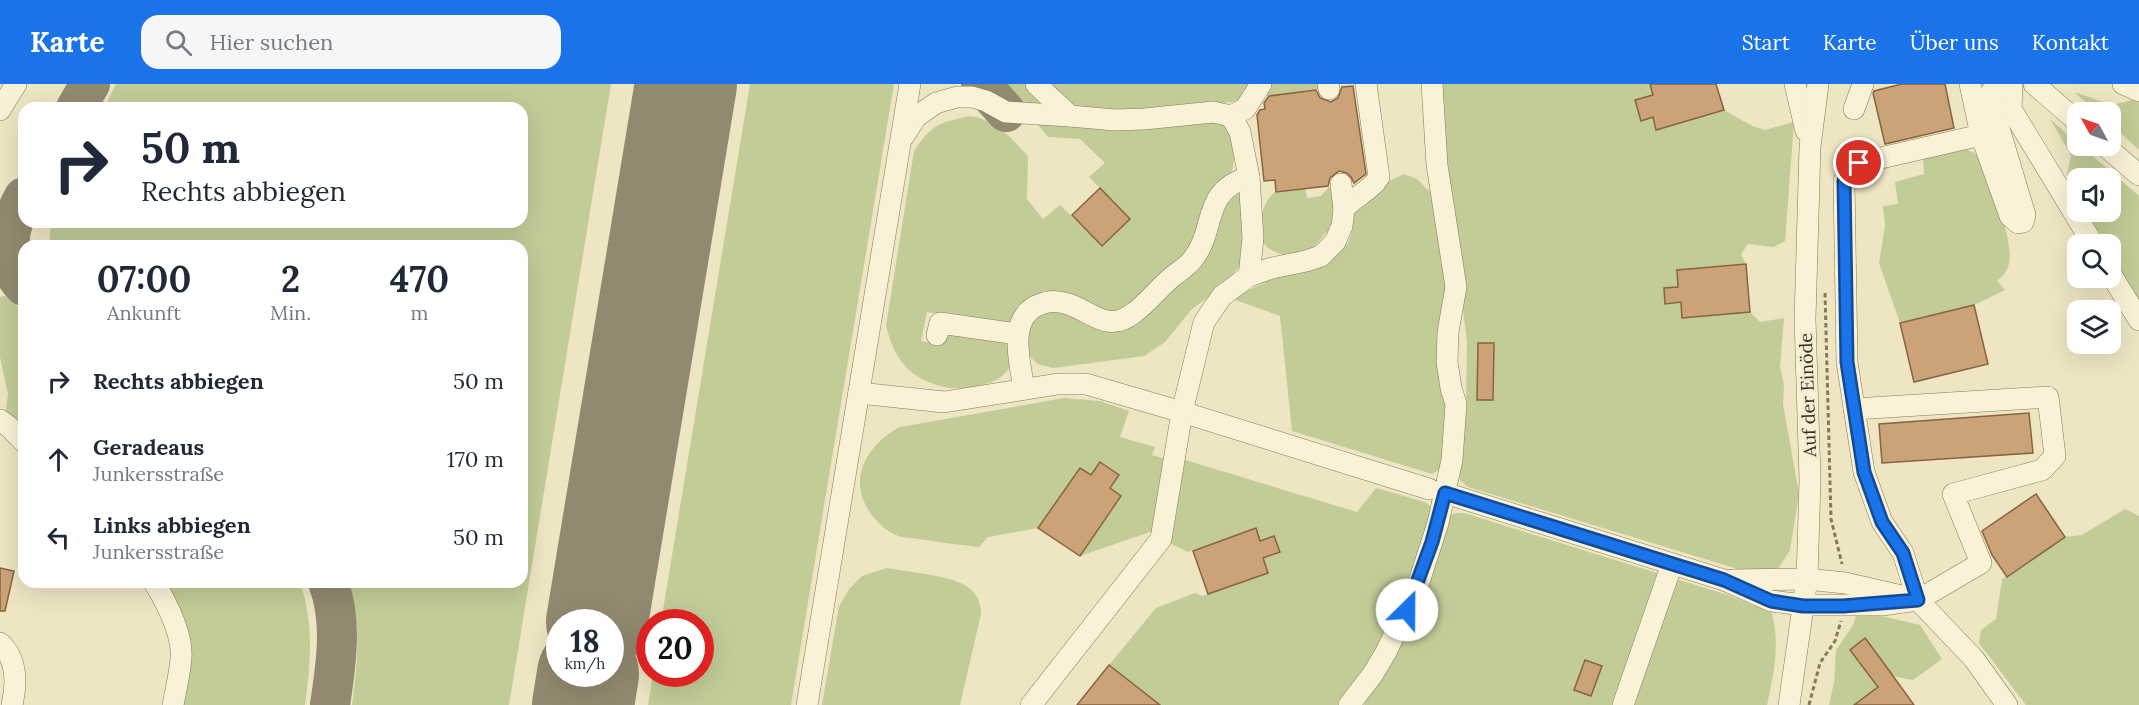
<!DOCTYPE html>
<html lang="de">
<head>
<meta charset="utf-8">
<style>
  body { margin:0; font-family:Lora,serif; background:#f6f6f7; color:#1f2937; height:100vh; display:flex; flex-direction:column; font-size:22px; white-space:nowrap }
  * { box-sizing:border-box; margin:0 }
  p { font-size:20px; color:#747a83 }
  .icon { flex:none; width:33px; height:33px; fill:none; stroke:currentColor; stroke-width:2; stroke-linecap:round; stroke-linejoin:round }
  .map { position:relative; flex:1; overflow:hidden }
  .panel { position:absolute; left:18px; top:156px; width:510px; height:348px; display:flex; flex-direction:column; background:#fff; border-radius:18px; box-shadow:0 6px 24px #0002 }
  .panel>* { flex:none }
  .top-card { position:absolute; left:18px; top:18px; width:510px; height:126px; border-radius:18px; box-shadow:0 6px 24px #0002; background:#fff; color:#1f2937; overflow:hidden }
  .needle { width:39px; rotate:310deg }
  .fabs { position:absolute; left:2067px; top:18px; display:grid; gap:12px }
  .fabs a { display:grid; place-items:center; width:54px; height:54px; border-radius:12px; background:#fff; box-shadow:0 6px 24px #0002; font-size:30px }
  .speed { position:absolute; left:546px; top:525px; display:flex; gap:12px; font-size:30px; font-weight:700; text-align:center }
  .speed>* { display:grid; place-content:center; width:78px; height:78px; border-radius:50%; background:#fff; box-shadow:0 6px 24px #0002; line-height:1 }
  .speed small { font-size:15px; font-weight:400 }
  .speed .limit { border:9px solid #d22; background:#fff; color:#111 }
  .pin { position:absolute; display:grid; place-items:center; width:51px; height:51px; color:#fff; margin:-26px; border:3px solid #fff; border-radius:50%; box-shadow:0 2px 6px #0007 }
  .me { position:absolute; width:66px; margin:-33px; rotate:23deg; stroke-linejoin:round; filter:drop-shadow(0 0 4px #0008) }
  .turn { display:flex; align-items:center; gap:21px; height:126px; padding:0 24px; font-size:27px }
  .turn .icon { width:78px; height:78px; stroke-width:2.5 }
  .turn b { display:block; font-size:42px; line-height:51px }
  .eta { display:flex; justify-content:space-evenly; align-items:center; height:102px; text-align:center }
  .eta b { font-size:36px; font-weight:700; line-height:42px }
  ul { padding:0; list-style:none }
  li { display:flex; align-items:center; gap:18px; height:78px; padding:0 24px }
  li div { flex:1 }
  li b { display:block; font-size:22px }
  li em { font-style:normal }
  header { display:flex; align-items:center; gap:36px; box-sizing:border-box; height:84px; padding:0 30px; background:#1a73e8; color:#fff }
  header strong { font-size:28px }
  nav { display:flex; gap:33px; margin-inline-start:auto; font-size:21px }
  .search { width:420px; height:54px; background:#f6f6f7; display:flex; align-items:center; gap:15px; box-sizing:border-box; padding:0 21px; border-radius:18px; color:#747a83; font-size:22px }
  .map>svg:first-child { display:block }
</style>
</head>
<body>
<header>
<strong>Karte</strong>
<div class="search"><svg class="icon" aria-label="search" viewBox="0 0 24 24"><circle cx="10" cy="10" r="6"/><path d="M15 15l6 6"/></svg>Hier suchen</div>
<nav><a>Start</a><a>Karte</a><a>Über uns</a><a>Kontakt</a></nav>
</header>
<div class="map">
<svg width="2139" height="621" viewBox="0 0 2139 621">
  <rect width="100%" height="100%" fill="#eee5c3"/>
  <g fill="#c1cc97" fill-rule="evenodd">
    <path d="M116,0H611L509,621H352C358,576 361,543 349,498H522V162H49L51,138H522V24H104Z"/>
    <path d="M750,0H894L791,621H648L653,590H700V538H661Z"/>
    <path d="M1001,0H1027L1057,24L1021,22Z"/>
    <path d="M1047,0H1253L1240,17L1142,29L1074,24Z"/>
    <path d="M1268,0H1322V5L1263,12Z"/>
    <path d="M1440,0H1650L1653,11L1635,17L1641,37L1653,33L1656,46L1724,26L1752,42L1765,46L1794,38L1785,157L1774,163L1748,160L1741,170L1746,180L1677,186L1678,203L1666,220L1681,218L1682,234L1750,228L1760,238L1784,234L1780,283L1784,301L1783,320L1799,410L1790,466L1778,485L1741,486L1468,403L1460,396L1459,390L1466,316L1467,258L1449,114Z"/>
    <path d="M2074,8L2112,21L2132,16L2139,17V66L2111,40L2110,28H2097Z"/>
    <path d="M970,32C997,36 1010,53 1028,72L1027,115L1043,135L1060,121L1102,162L1130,135L1089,93L1105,79L1080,55L1048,53L1033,35L1222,38L1231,51L1234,74L1233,83L1231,91L1189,169L1115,231L1070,214L1003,243L927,228L921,257L940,260L943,247L1008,255C1009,261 1012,268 1012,273C1012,299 971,306 952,304C937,303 916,294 906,283C895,271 890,257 886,242L914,67C933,40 937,39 970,32Z"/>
    <path d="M2050,35L2077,59L2078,62H2081L2139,112V217L2111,169L2110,160H2106L2086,128H2110V94H2078L2077,113L2067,91L2071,71Z"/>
    <path d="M1964,64L1978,71C1988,96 2017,158 2008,183C2007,188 2001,193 1997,197L2005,206L1974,221L1900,239L1879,179L1885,142L1883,122L1898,120L1895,98L1924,90L1923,73Z"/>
    <path d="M1404,90L1417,95L1433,111L1447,205L1448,323L1440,385L1432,390L1292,347L1280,232L1230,214L1271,196L1333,175L1347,160L1351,152L1354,128L1383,106L1389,97Z"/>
    <path d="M1329,103L1333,105L1334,131L1328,147L1310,167L1286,172C1278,169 1266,165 1262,157C1258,143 1262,115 1276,108C1283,105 1296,105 1305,104L1307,114L1321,112Z"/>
    <path d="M1246,107L1242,172L1238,184L1222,203L1191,226L1165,258L1144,272L1053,284L1038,280L1027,270V240L1049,224L1124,243L1233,109Z"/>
    <path d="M5,212L24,228V352L5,333L8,310L0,273V213Z"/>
    <path d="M1064,314L1100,317L1129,327L1120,353L1155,363L1152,371L1169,376L1156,451L1150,448L1080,472L1121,413L1110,404L1119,391L1101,378L1091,391L1080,384L1038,444L988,453L979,463C959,461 939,458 919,455C912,454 902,454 896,451C886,447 877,438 871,430C846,396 867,360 900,343Z"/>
    <path d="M1182,375L1357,428L1376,404L1425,418L1430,422L1432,429C1410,496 1384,566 1338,621H1160L1109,581L1156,524L1195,509L1202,512L1208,510L1268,489L1263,474L1280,468L1274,452L1260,457L1255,444L1188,468L1167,458Z"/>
    <path d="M2125,425L2139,432V621H2026L1979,559L1981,546L1996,535L2002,495L2065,453L2082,451Z"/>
    <path d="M1456,429H1464L1728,511L1772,529C1780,562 1774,588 1767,621H1364L1449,432Z"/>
    <path d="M887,484C907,488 950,491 966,502C976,508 981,518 981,530L960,621H822L839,522L850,504L862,492Z"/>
    <path d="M159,498H300C314,540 311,578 305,621H178L185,578Z"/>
    <path d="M1873,530L1920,541L1942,575L1913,596L1892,592L1854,621H1829L1834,599L1836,566L1853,541L1856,532ZM1865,554L1880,574L1865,586L1850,566Z"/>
  </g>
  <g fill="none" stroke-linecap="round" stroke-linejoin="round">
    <g stroke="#938970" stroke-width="40">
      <path d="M981,0L1006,28"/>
      <path d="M76,24L90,0"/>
      <path d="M24,113C9,139 0,178 24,202"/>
      <path d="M328,498C343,537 336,581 330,621"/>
    </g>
    <g stroke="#938970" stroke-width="102">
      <path d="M597,538L686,0"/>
      <path d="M583,621L588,590"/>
    </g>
  </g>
  <g fill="#cca379" stroke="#87633f" stroke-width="1.5">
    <path d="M1650,0H1716L1724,26L1656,46L1653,33L1641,37L1635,16L1653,11Z"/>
    <path d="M1902,0H1945L1954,44L1885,60L1873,9L1874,7Z"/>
    <path d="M1353,2L1366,90L1354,99L1351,93L1347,89L1339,87L1330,94L1328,102L1276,108L1275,96L1264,97L1257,31L1260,26L1265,25L1264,19L1269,12L1316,6L1320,14L1331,18L1338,14L1342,3Z"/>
    <path d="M1100,104L1130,135L1102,162L1072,131Z"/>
    <path d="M1746,180L1750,228L1682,234L1681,218L1665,220L1664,204L1678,203L1677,186Z"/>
    <path d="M1974,221L1988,280L1914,298L1900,239Z"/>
    <path d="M1478,259H1494L1493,316H1477Z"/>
    <path d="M2029,329L2033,369L1882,379L1879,340Z"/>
    <path d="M1100,378L1119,391L1110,404L1121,412L1080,472L1038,444L1080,384L1091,391Z"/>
    <path d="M2036,410L2065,453L2007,493L1992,471L1982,447Z"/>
    <path d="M1256,444L1260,457L1274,452L1280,468L1263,474L1268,489L1208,510L1193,467Z"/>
    <path d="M0,484L14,487L5,527H0Z"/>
    <path d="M1865,554L1880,574L1914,621H1854L1878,603L1850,566Z"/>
    <path d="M1585,576L1602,582L1591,612L1574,606Z"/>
    <path d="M1109,581L1160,621H1077Z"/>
  </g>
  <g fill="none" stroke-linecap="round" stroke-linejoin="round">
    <defs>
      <g id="minor">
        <path d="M1328,0L1329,5"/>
        <path d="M1795,0L1806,47"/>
        <path d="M1970,0L1981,51"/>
        <path d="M1998,0L1989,11L2025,131L2023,138L2018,139L2010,132L1981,51L1859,79L1849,87L1844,97L1847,278L1864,388L1882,438L1903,469L1918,516L1974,575L2007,621"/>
        <path d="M2012,0L2011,25L2093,160"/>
        <path d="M2034,0L2078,38"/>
        <path d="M2123,0L2139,7"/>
        <path d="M1854,25L1863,0"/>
        <path d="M0,26L16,0"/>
        <path d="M1231,32L1245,25L1261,0"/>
        <path d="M904,52L916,33L936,19L957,13H972L986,17L1006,28L1070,32"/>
        <path d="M2105,62L2139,91"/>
        <path d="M1344,125C1354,112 1371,107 1379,93L1366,0"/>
        <path d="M2110,189L2139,236"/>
        <path d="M1249,192L1253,154L1249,93"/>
        <path d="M937,251L940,239L1018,250"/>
        <path d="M1024,305C1020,278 1006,232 1041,220C1050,216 1059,217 1068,220C1093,228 1108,250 1135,228C1148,218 1159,204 1172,193C1179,187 1187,183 1193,175C1217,144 1201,107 1249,93L1240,48L1231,32L1213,28L1144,35L1115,36L1070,32L1036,0"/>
        <path d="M859,309L944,318L1058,300H1086L1182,328L1429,405"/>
        <path d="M0,336L7,341L24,358"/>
        <path d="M1445,409L1724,496L1771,517L1803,521H1882L1918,516L1981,479L1953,410L2042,386L2055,372L2048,313L1854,325"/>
        <path d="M1732,496L1807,495L1845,499L1906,513"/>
        <path d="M154,498C166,518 183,550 181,574C180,589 176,605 173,621"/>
        <path d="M0,559C17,575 17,599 12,621"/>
        <path d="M807,621L910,0"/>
        <path d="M1031,621L1161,455L1182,328L1204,238L1222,212L1249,192L1272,184L1306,177L1321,172L1335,158L1342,142L1344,125L1341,100"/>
        <path d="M1349,621L1373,590L1386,568L1418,501L1438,439L1452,376L1456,320L1451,304L1447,278L1448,248L1456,203L1437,81L1432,0"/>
        <path d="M1623,621L1672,480"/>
        <path d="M1789,621L1807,495L1810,396L1805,235L1810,63L1818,0"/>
      </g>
    </defs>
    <use href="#minor" stroke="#88775a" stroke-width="22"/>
    <g stroke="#88775a" stroke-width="3" stroke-dasharray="4.5 3" stroke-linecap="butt">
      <path d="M1825,209L1831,435L1842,480"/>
      <path d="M1809,621L1820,579L1835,557L1841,537"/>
    </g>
    <use href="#minor" stroke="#f9f2d6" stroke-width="21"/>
  </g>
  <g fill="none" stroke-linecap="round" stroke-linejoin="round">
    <defs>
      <path id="route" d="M1407,526L1432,458L1445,409L1724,496L1771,517L1803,522H1843L1918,516L1903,469L1882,438L1864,388L1847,278L1844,97L1849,87L1859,79"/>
    </defs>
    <use href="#route" stroke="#114b97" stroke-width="15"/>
    <use href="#route" stroke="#1a73e8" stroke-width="10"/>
  </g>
  <g text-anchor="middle" stroke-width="6" stroke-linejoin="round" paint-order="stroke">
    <g font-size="18" fill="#382d1e" stroke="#f5efd2">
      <text transform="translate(1808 311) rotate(-92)" y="6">Auf der Einöde</text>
    </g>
  </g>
</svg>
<div class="fabs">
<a><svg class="needle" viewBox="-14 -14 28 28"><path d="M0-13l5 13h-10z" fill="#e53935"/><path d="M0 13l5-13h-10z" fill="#747a83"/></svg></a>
<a><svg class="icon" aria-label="sound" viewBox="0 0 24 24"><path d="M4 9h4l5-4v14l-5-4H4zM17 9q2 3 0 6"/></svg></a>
<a><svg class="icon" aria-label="search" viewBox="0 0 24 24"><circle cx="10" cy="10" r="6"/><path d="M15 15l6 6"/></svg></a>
<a><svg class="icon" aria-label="layers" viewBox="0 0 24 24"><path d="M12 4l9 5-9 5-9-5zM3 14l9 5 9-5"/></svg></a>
</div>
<div class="speed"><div>18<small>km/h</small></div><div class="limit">20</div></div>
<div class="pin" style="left:1859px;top:79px;background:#d93025"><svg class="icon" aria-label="arrive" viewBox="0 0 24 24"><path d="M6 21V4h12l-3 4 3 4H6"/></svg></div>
<svg class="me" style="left:1407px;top:526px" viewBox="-20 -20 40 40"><circle r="19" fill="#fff"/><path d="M0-13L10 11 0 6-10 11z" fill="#1a73e8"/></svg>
<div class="top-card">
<div class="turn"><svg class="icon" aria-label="right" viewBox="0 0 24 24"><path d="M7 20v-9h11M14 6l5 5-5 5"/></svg><div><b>50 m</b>Rechts abbiegen</div></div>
</div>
<section class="panel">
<div class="eta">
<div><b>07:00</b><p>Ankunft</p></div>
<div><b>2</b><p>Min.</p></div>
<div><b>470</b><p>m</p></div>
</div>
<ul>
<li><svg class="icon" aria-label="right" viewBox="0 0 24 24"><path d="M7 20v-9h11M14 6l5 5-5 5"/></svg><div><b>Rechts abbiegen</b></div><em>50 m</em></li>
<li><svg class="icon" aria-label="ahead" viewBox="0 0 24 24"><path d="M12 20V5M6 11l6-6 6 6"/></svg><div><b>Geradeaus</b><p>Junkersstraße</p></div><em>170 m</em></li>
<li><svg class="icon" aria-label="left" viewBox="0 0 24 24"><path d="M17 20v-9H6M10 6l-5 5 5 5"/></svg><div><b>Links abbiegen</b><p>Junkersstraße</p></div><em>50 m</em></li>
</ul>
</section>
</div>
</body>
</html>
